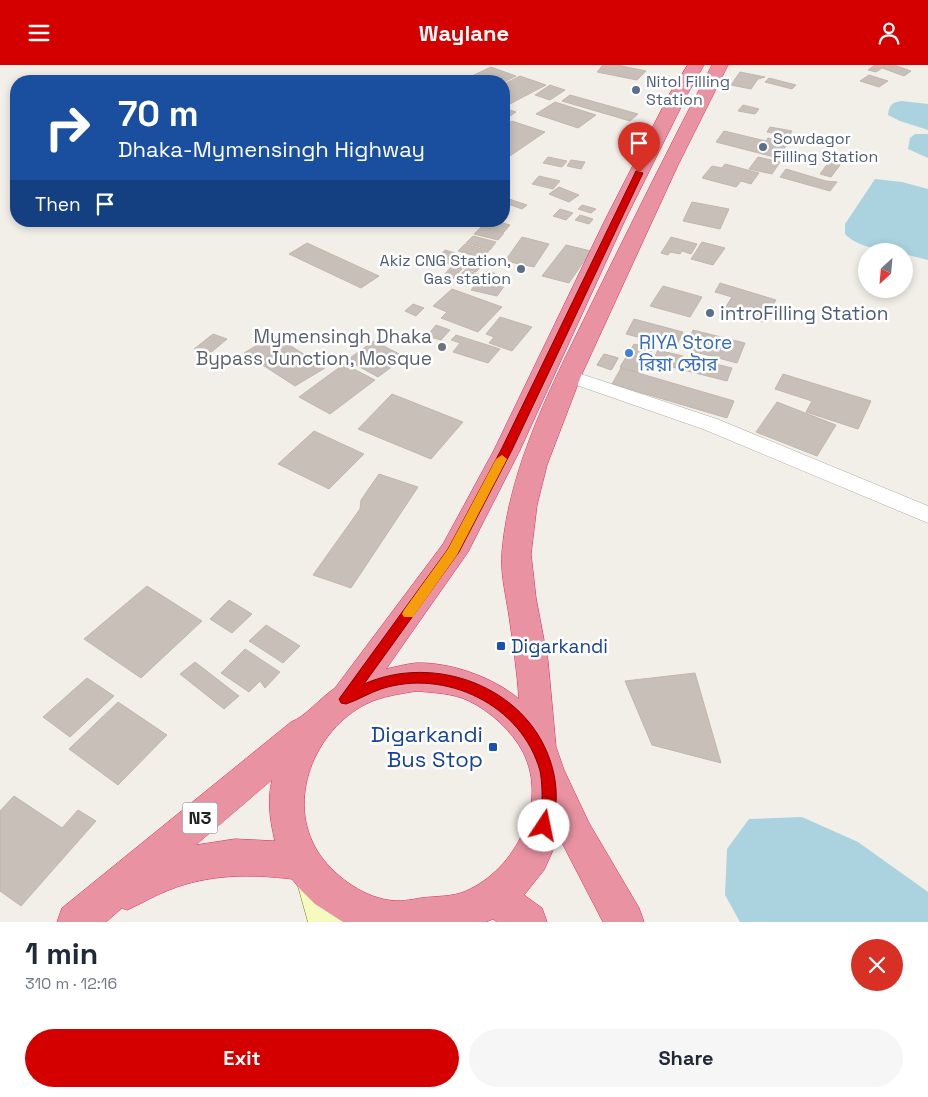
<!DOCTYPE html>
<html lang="en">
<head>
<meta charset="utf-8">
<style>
  body { margin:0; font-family:"Space Grotesk","Noto Sans Bengali",sans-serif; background:#f6f6f7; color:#1f2937; height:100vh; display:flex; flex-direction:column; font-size:19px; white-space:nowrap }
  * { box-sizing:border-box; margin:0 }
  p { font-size:16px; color:#747a83 }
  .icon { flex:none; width:28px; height:28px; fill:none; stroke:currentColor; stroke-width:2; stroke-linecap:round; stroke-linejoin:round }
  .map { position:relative; height:857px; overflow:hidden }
  .panel { display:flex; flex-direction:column; background:#fff; flex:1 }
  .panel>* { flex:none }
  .hud { position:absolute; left:10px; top:10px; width:500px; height:152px; border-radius:20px; box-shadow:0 2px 8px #0003; background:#1a4fa0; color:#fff; overflow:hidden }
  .needle { width:32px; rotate:206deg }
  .tools { position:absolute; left:858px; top:178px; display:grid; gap:10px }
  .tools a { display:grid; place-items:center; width:55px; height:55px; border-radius:50%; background:#fff; box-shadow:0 2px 8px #0003; font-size:25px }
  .pin { position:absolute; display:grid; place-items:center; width:42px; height:42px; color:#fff; margin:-51px -21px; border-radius:50% 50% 50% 0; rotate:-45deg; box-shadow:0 0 5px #0007 }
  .pin .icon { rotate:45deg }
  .me { position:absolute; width:55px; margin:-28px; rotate:11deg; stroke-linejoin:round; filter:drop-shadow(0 0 4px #0008) }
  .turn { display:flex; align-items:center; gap:18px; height:105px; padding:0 25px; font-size:22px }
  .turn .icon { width:65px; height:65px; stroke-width:2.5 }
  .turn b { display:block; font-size:35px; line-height:42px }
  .then { display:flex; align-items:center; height:48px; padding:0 25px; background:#0003; gap:10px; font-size:19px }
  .round { display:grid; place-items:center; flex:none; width:52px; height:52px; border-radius:26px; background:#f6f6f7 }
  .head { display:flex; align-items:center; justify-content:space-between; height:85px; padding:0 25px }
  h1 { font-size:30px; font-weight:700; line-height:38px }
  .button { display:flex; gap:10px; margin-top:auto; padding:10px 25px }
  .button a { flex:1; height:58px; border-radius:30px; background:#d40000; color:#fff; font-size:20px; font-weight:700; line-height:58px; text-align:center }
  .button a+a { background:#f6f6f7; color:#1f2937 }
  header { display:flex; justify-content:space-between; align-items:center; height:65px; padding:0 25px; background:#d40000; color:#fff; font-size:22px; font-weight:700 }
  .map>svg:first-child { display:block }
</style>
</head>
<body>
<header><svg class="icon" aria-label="menu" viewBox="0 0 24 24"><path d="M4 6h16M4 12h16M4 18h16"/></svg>Waylane<svg class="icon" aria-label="person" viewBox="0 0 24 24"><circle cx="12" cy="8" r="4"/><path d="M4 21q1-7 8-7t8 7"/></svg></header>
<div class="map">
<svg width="928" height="857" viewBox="0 0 928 857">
  <rect width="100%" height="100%" fill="#f2efe9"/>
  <g fill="#aad3df">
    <path d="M902,36L928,39V65L900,56L888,50C889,40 892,37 902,36Z"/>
    <path d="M915,69H928V93L908,84L910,73Z"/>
    <path d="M875,114L902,117L928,124V195L904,189V186C885,186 858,183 845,169V159Z"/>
    <path d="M802,752L858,777L928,827V857H740L725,830L727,784L749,754Z"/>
  </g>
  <g fill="#c7bfb8" stroke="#c4b6ab">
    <path d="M603,0H617L646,6L637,15L597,7Z"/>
    <path d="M875,0H894L911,6L904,11L882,3L876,7L868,5Z"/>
    <path d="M491,2L516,11L504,17L461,16Z"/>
    <path d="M740,7L765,12L758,14L751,24L731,20Z"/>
    <path d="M869,10L888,16L879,22L860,16Z"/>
    <path d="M520,11L546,20L506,41L504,40V19Z"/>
    <path d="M769,13L796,20L792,24L765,17Z"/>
    <path d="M550,20L565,25L550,35L535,30Z"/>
    <path d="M570,30L638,49L630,56L562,36Z"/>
    <path d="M555,37L596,50L578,63L536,49Z"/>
    <path d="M743,40L759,44L755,49L738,46Z"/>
    <path d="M504,43L516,47L504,55Z"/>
    <path d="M512,56L545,67L504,95V61Z"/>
    <path d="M770,62L792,66L789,71L767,67Z"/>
    <path d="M724,66L766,76L768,73L788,78L778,93L716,77Z"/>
    <path d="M548,92L567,96L562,102L543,98Z"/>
    <path d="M758,92L780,97L772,109L749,104Z"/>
    <path d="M571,95L585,97L581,104L567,101Z"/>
    <path d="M829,97L840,100L831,112L820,109Z"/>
    <path d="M725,99L759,108L751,119L741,116L736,122L702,113L712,101L722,103Z"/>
    <path d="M786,104L826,116L837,117L830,126L780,112Z"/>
    <path d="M539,111L560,116L553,124L532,119Z"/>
    <path d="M559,122L579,130L569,137L549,129Z"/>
    <path d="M509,134L527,140L522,144L508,139Z"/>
    <path d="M692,137L729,144L720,164L683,156Z"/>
    <path d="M582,140L596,144L591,148L578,144Z"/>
    <path d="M560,144L573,148L566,155L553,151Z"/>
    <path d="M580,150L593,154L589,159L575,155Z"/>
    <path d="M484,156H497L510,160L504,167L480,161Z"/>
    <path d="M481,162L504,168L498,175L474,169Z"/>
    <path d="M473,171L496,177L490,185L466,178Z"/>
    <path d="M522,172L549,179L534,202L505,196Z"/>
    <path d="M671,172L697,179L691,189L682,186L680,189L670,187L668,190L661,188Z"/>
    <path d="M702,177L725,183L713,200L691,194Z"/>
    <path d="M307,178L379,211L361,223L289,189Z"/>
    <path d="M465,179L489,186L482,193L458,186Z"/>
    <path d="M566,180L591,186L569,218L542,211Z"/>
    <path d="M445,185L485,197L476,207L436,195Z"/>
    <path d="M452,201L462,204L453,214L443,211Z"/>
    <path d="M465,205L477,209L466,220L454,217Z"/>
    <path d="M487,206L510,213L497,231L471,225Z"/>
    <path d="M720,218L776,235L763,257L724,245L732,232L715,227Z"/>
    <path d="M663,221L702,232L690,252L650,241Z"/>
    <path d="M452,224L502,242L478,267L441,253L447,247L433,241Z"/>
    <path d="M413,239L424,243L416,251L405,246Z"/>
    <path d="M500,252L532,262L512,286L489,278L494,272L486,269Z"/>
    <path d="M634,254L683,267L676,282L626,269Z"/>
    <path d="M436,260L450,265L441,275L427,271Z"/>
    <path d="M693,265L745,278L737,298L684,284Z"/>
    <path d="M213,269L227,274L208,290L194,284Z"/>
    <path d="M274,270L325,303L295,321L244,288Z"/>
    <path d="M456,270L500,284L488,298L453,287L460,278L451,275Z"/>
    <path d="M374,276L405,292L378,312L347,295Z"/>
    <path d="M634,279L653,284L640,308L620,302Z"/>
    <path d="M658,285L732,303L727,316L652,297Z"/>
    <path d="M604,289L618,293L612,304L597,300Z"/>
    <path d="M604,289L618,293L611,305L597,300Z"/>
    <path d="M344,299L375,315L330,349L299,332Z"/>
    <path d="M621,303L734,336L727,353L612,319Z"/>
    <path d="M783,309L871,336L858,364L806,347L812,336L775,324Z"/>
    <path d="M392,329L463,357L431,394L358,364Z"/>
    <path d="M777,337L836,360L817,391L756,367Z"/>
    <path d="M314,366L364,389L329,424L278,399Z"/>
    <path d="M379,409L418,422L351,523L313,510L360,444L361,435Z"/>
    <path d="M147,521L202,556L141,613L84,574Z"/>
    <path d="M229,535L252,549L232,568L210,554Z"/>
    <path d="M266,560L300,581L283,598L249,576Z"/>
    <path d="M245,584L280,607L265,623L260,616L249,627L221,608Z"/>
    <path d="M195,597L239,631L224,644L180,609Z"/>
    <path d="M695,608L721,698L652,680L625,616Z"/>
    <path d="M87,613L114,631L70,672L43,652Z"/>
    <path d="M118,637L167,670L118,720L69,684Z"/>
    <path d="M14,731L62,763L78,745L96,756L21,841L0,826V746Z"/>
  </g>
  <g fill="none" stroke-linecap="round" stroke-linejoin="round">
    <defs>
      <path id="street" d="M569,305L717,354L928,441V458L703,364L562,315L560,311L562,307Z"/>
      <path id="secondary" d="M315,796L328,801L346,857H308L296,814L302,801Z"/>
      <path id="highway" d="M688,0H704L688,28L625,155L520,385L468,487L386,604C395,602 406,599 416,598C450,597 493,612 519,634C517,606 513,579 509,551C506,531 500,507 502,487C509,400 555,314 593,236C632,157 671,78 712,0H728L678,100L581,311L547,400L537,440L531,489L536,533L548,596L556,682L564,705L589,758L639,843L644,857H603L559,772L544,805L524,830L542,843L547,857H497L493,854L486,857H343L315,839L300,824L292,814C250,809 209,809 169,825C155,830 141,839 127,845L122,843L106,857H57L62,843L291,657C305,652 320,633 335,623L443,479L494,385L605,155L670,28ZM417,626C434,628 453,628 469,636C490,646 512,666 523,687C549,738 516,804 466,826C453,832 436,831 421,833C410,835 399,837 388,835C361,831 332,809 318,787C285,735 315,665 366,639C382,631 400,629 417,626ZM272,715C267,735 270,756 275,776L235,774L196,780Z"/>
    </defs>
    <use href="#street" stroke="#a9a9a9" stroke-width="1"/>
    <use href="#secondary" stroke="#707d05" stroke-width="1"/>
    <use href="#highway" stroke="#dc2a67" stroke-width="1"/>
    <use href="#street" fill="#fff" fill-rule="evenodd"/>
    <use href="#secondary" fill="#f7fabf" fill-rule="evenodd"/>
    <use href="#highway" fill="#e892a2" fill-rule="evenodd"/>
  </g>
  <path fill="#d40000" stroke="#8a0000" d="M636,106L643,108L512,385L459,487L364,619C434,588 525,621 550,695C558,718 559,744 549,766L544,768L539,766C535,758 540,752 541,744C543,734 542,716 540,706C522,640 445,603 381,624C369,628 358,635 346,639L341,638L339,634L448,484L501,385Z"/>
  <path fill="#f59e0b" d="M502,390L507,394L457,490L413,552H404L402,549L404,545L448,484L496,394Z"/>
  <g fill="#5c6f8a" stroke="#fff" stroke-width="2">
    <circle cx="636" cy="25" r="5"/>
    <circle cx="763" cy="82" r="5"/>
    <circle cx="521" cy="204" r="5"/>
    <circle cx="710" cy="248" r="5"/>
  </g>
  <circle fill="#6b7280" stroke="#fff" stroke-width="2" cx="442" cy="282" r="5"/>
  <circle fill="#3f7fe0" stroke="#fff" stroke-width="2" cx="629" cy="288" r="5"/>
  <g fill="#1a4fb4" stroke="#fff" stroke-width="2">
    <rect x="496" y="576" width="10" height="10" rx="2.5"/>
    <rect x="488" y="677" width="10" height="10" rx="2.5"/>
  </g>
  <g text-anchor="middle" stroke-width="5" stroke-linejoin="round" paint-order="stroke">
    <g font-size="16" fill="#4e5e75" stroke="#fff" text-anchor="start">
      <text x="646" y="22">Nitol Filling<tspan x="646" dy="18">Station</tspan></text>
      <text x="773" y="79">Sowdagor<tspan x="773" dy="18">Filling Station</tspan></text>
      <text x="511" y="201" text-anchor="end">Akiz CNG Station,<tspan x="511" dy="18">Gas station</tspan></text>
    </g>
    <rect fill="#fff" stroke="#646464" stroke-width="1" x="182.5" y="737.5" width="35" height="31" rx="4"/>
    <g font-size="18" font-weight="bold" fill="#222">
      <text x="200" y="759">N3</text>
    </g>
    <g font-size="19" fill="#4e5e75" stroke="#fff" text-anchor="start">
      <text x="720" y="255">introFilling Station</text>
    </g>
    <g font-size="19" fill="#5b616d" stroke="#fff" text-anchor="end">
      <text x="432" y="278">Mymensingh Dhaka<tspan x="432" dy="22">Bypass Junction, Mosque</tspan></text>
    </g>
    <g font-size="19" fill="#366cbe" stroke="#fff" text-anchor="start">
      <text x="639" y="284">RIYA Store<tspan x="639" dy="22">রিয়া স্টোর</tspan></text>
    </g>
    <g font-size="19" fill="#164399" stroke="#fff" text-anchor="start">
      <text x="511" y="588">Digarkandi</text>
    </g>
    <g font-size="22" fill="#164399" stroke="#fff" text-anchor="end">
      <text x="483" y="677">Digarkandi<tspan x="483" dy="25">Bus Stop</tspan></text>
    </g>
  </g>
</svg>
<div class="tools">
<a><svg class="needle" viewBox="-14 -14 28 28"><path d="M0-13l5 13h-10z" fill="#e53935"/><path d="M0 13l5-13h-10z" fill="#747a83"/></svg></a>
</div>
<div class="pin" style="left:639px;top:108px;background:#d93025"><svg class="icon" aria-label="arrive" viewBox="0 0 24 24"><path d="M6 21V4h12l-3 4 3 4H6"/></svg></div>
<svg class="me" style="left:544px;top:761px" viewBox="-20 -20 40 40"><circle r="19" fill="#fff"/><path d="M0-13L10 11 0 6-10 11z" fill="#d40000"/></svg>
<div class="hud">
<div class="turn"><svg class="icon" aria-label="right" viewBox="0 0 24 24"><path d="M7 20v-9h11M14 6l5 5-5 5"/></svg><div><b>70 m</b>Dhaka-Mymensingh Highway</div></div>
<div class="then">Then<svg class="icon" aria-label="arrive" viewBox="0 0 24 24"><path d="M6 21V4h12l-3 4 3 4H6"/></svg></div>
</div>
</div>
<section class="panel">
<div class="head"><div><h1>1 min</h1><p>310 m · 12:16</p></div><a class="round" style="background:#d93025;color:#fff"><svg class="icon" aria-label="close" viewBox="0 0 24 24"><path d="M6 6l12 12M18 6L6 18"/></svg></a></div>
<div class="button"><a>Exit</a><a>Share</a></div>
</section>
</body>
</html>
